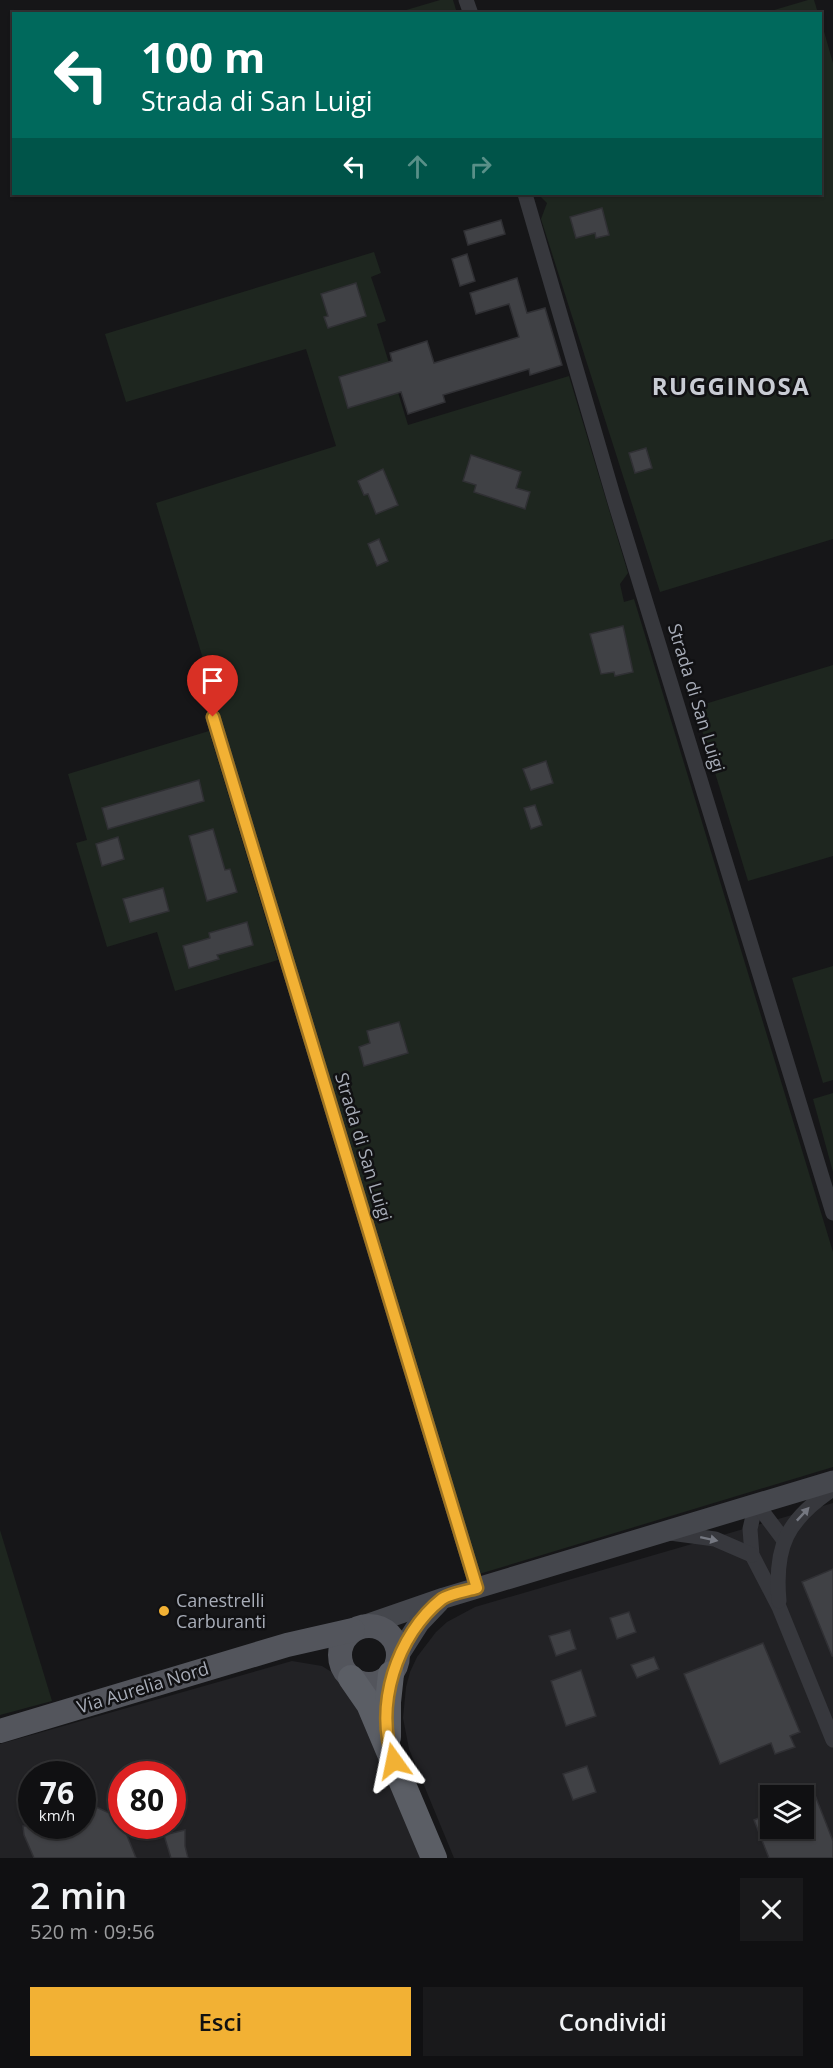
<!DOCTYPE html>
<html lang="it">
<head>
<meta charset="utf-8">
<style>
  body { margin:0; font-family:"Open Sans",sans-serif; background:#19191b; color:#f1f3f6; height:100vh; display:flex; flex-direction:column; font-size:22px; white-space:nowrap }
  * { box-sizing:border-box; margin:0 }
  p { font-size:20px; color:#9c9d9f }
  .icon { flex:none; width:33px; height:33px; fill:none; stroke:currentColor; stroke-width:2; stroke-linecap:round; stroke-linejoin:round }
  .map { position:relative; height:1858px; overflow:hidden }
  .details { display:flex; flex-direction:column; background:#101012; flex:1 }
  .details>* { flex:none }
  .top-card { position:absolute; left:12px; top:12px; width:810px; height:183px; border-radius:0px; box-shadow:0 2px 4px #0004,0 0 0 2px #303032; background:#00695c; color:#fff; overflow:hidden }
  .buttons { position:absolute; left:760px; top:1785px; display:grid; gap:12px }
  .buttons a { display:grid; place-items:center; width:54px; height:54px; border-radius:0px; background:#101012; box-shadow:0 2px 4px #0004,0 0 0 2px #303032; font-size:30px }
  .speed { position:absolute; left:18px; top:1761px; display:flex; gap:12px; font-size:30px; font-weight:700; text-align:center }
  .speed>* { display:grid; place-content:center; width:78px; height:78px; border-radius:50%; background:#101012; box-shadow:0 2px 4px #0004,0 0 0 2px #303032; line-height:1 }
  .speed small { font-size:15px; font-weight:400 }
  .speed .limit { border:9px solid #d22; background:#fff; color:#111 }
  .pin { position:absolute; display:grid; place-items:center; width:51px; height:51px; color:#fff; margin:-62px -26px; border-radius:50% 50% 50% 0; rotate:-45deg; box-shadow:0 0 6px #0007 }
  .pin .icon { rotate:45deg }
  .me { position:absolute; width:66px; margin:-33px; rotate:348deg; stroke-linejoin:round; filter:drop-shadow(0 0 4px #0008) }
  .turn { display:flex; align-items:center; gap:21px; height:126px; padding:0 30px; font-size:27px }
  .turn .icon { width:78px; height:78px; stroke-width:2.5 }
  .turn b { display:block; font-size:42px; line-height:51px }
  .lanes { display:flex; align-items:center; height:57px; padding:0 30px; background:#0003; justify-content:center; gap:30px; direction:ltr }
  .lanes .off { opacity:.35 }
  .round { display:grid; place-items:center; flex:none; width:63px; height:63px; border-radius:0px; background:#19191b }
  .overview { display:flex; align-items:center; justify-content:space-between; height:102px; padding:0 30px }
  h1 { font-size:36px; font-weight:600; line-height:45px }
  .button { display:flex; gap:12px; margin-top:auto; padding:12px 30px }
  .button a { flex:1; height:69px; border-radius:0px; background:#f2b134; color:#111; font-size:24px; font-weight:600; line-height:69px; text-align:center }
  .button a+a { background:#19191b; color:#f1f3f6 }
  .map>svg:first-child { display:block }
</style>
</head>
<body>
<div class="map">
<svg width="833" height="1858" viewBox="0 0 833 1858">
  <rect width="100%" height="100%" fill="#161618"/>
  <g fill="#222225" fill-rule="evenodd">
    <path d="M833,1503V1858H454L409,1749L403,1718L406,1687L410,1672L417,1657L436,1632L447,1622L475,1607ZM771,1796H804V1828H771Z"/>
    <path d="M292,1661L322,1666L341,1678L349,1686L421,1858H0V1744ZM32,1774H82V1826H32ZM122,1774H172V1826H122Z"/>
  </g>
  <g fill="#1e261f">
    <path d="M440,0H453L457,13H396Z"/>
    <path d="M808,0H814L818,13H764Z"/>
    <path d="M821,21L833,63V539L660,592L541,219L547,203L538,194H820Z"/>
    <path d="M374,252L381,273L371,277L386,321L377,324L408,425L569,376L628,573L620,584L624,602L634,599L833,1252V1467L479,1574L156,503L336,446L306,349L126,402L105,334Z"/>
    <path d="M833,665V856L748,881L695,707Z"/>
    <path d="M209,731L278,960L175,991L157,932L107,947L76,843L87,840L68,774Z"/>
    <path d="M833,966V1080L823,1083L792,978Z"/>
    <path d="M833,1093V1172L813,1099Z"/>
    <path d="M0,1530L52,1701L0,1715Z"/>
  </g>
  <g fill="#404145" stroke="#303034" stroke-width="1.5">
    <path d="M602,208L609,235L596,238L595,233L576,238L570,217Z"/>
    <path d="M501,220L505,234L468,245L464,231Z"/>
    <path d="M467,254L475,281L460,286L452,259Z"/>
    <path d="M517,278L527,313L545,308L562,365L530,375L529,369L443,395L445,402L408,414L401,392L348,408L339,377L392,361L390,353L427,341L434,363L519,337L509,304L476,314L470,293Z"/>
    <path d="M356,283L366,316L328,328L324,317L328,316L321,294Z"/>
    <path d="M646,448L652,468L635,473L629,453Z"/>
    <path d="M471,455L521,472L516,488L530,492L525,509L474,492L476,485L463,481Z"/>
    <path d="M383,469L398,505L376,514L368,494L364,495L358,481Z"/>
    <path d="M379,539L388,561L377,566L368,544Z"/>
    <path d="M623,626L633,672L615,676L614,672L601,674L590,634Z"/>
    <path d="M546,761L553,783L531,790L523,769Z"/>
    <path d="M199,780L204,801L108,829L102,808Z"/>
    <path d="M535,805L542,825L531,829L524,808Z"/>
    <path d="M213,829L225,870L230,869L237,892L207,901L189,836Z"/>
    <path d="M118,837L124,859L102,866L96,844Z"/>
    <path d="M163,888L169,911L130,922L123,899Z"/>
    <path d="M247,922L253,945L217,955L219,959L189,968L183,946L210,938L209,933Z"/>
    <path d="M399,1022L408,1053L364,1066L359,1047L370,1043L367,1031Z"/>
    <path d="M833,1569V1656H832L802,1582Z"/>
    <path d="M629,1612L636,1632L617,1639L610,1618Z"/>
    <path d="M570,1630L576,1649L556,1656L549,1636Z"/>
    <path d="M763,1643L800,1732L790,1736L795,1747L775,1754L771,1743L720,1764L684,1674Z"/>
    <path d="M654,1657L659,1669L637,1678L631,1665Z"/>
    <path d="M581,1670L596,1716L566,1726L551,1681Z"/>
    <path d="M587,1766L596,1792L573,1800L563,1774Z"/>
    <path d="M82,1776L96,1807L120,1818L136,1858H34L24,1835L23,1826H82Z"/>
    <path d="M815,1795L833,1841V1858H769L754,1820L771,1813V1828H804V1800Z"/>
    <path d="M185,1830V1846L188,1858H171L164,1835Z"/>
  </g>
  <g fill="none" stroke-linecap="round" stroke-linejoin="round">
    <g stroke="#37383d" stroke-width="15">
      <path d="M466,0L471,14"/>
      <path d="M525,194L615,502L833,1213"/>
      <path d="M213,717L477,1588"/>
      <path d="M756,1503L750,1529L752,1555L779,1607L833,1740"/>
      <path d="M756,1503L783,1539"/>
      <path d="M670,1533L715,1539L752,1555"/>
      <path d="M779,1601C774,1546 787,1520 833,1489"/>
    </g>
    <g stroke="#45474d" stroke-width="21">
      <path d="M366,1625L444,1598L833,1481"/>
      <path d="M398,1656L419,1623L439,1602"/>
    </g>
    <g stroke="#53555c" stroke-width="24">
      <circle cx="369" cy="1655" r="29"/>
      <path d="M0,1731L287,1645L353,1630"/>
    </g>
    <g stroke="#5b5e65" stroke-width="26">
      <path d="M351,1678L369,1704L434,1858"/>
      <path d="M388,1737V1702L391,1674"/>
    </g>
  </g>
  <defs><path id="oneway-solid" d="M-6-.8H1V-3.2L6.5 0L1 3.2V.8H-6Z" transform="scale(1.5)"/></defs>
  <g fill="#757881">
    <use href="#oneway-solid" transform="translate(803 1514) rotate(-47)"/>
    <use href="#oneway-solid" transform="translate(709 1539) rotate(12)"/>
  </g>
  <g fill="none" stroke-linecap="round" stroke-linejoin="round">
    <defs>
      <path id="route" d="M213,717L477,1588C467,1591 451,1593 442,1599C397,1634 373,1708 394,1761"/>
    </defs>
    <use href="#route" stroke="#9d7322" stroke-width="15"/>
    <use href="#route" stroke="#f2b134" stroke-width="10"/>
  </g>
  <circle fill="#f2b134" stroke="#111113" stroke-width="2" cx="164" cy="1611" r="6"/>
  <g text-anchor="middle" stroke-width="5" stroke-linejoin="round" paint-order="stroke">
    <g font-size="18" fill="#a8adb8" stroke="#111113">
      <text transform="translate(696 698) rotate(73)" y="6">Strada di San Luigi</text>
      <text transform="translate(363 1147) rotate(73)" y="6">Strada di San Luigi</text>
      <text transform="translate(143 1688) rotate(-17)" y="6">Via Aurelia Nord</text>
    </g>
    <g font-size="18" fill="#a8adb8" stroke="#111113" text-anchor="start">
      <text x="176" y="1607">Canestrelli<tspan x="176" dy="21">Carburanti</tspan></text>
    </g>
    <g font-size="24" font-weight="bold" letter-spacing="1.5" fill="#c9ccd4" stroke="#111113">
      <text x="731" y="395">RUGGINOSA</text>
    </g>
  </g>
</svg>
<div class="buttons">
<a><svg class="icon" aria-label="layers" viewBox="0 0 24 24"><path d="M12 4l9 5-9 5-9-5zM3 14l9 5 9-5"/></svg></a>
</div>
<div class="speed"><div>76<small>km/h</small></div><div class="limit">80</div></div>
<div class="pin" style="left:213px;top:717px;background:#d93025"><svg class="icon" aria-label="arrive" viewBox="0 0 24 24"><path d="M6 21V4h12l-3 4 3 4H6"/></svg></div>
<svg class="me" style="left:394px;top:1761px" viewBox="-20 -20 40 40"><path d="M0-17L14 15 0 8-14 15z" fill="#f2b134" stroke="#fff" stroke-width="4"/></svg>
<div class="top-card">
<div class="turn"><svg class="icon" aria-label="left" viewBox="0 0 24 24"><path d="M17 20v-9H6M10 6l-5 5 5 5"/></svg><div><b>100 m</b>Strada di San Luigi</div></div>
<div class="lanes"><svg class="icon" aria-label="left" viewBox="0 0 24 24"><path d="M17 20v-9H6M10 6l-5 5 5 5"/></svg><svg class="icon off" aria-label="ahead" viewBox="0 0 24 24"><path d="M12 20V5M6 11l6-6 6 6"/></svg><svg class="icon off" aria-label="right" viewBox="0 0 24 24"><path d="M7 20v-9h11M14 6l5 5-5 5"/></svg></div>
</div>
</div>
<section class="details">
<div class="overview"><div><h1>2 min</h1><p>520 m · 09:56</p></div><a class="round"><svg class="icon" aria-label="close" viewBox="0 0 24 24"><path d="M6 6l12 12M18 6L6 18"/></svg></a></div>
<div class="button"><a>Esci</a><a>Condividi</a></div>
</section>
</body>
</html>
